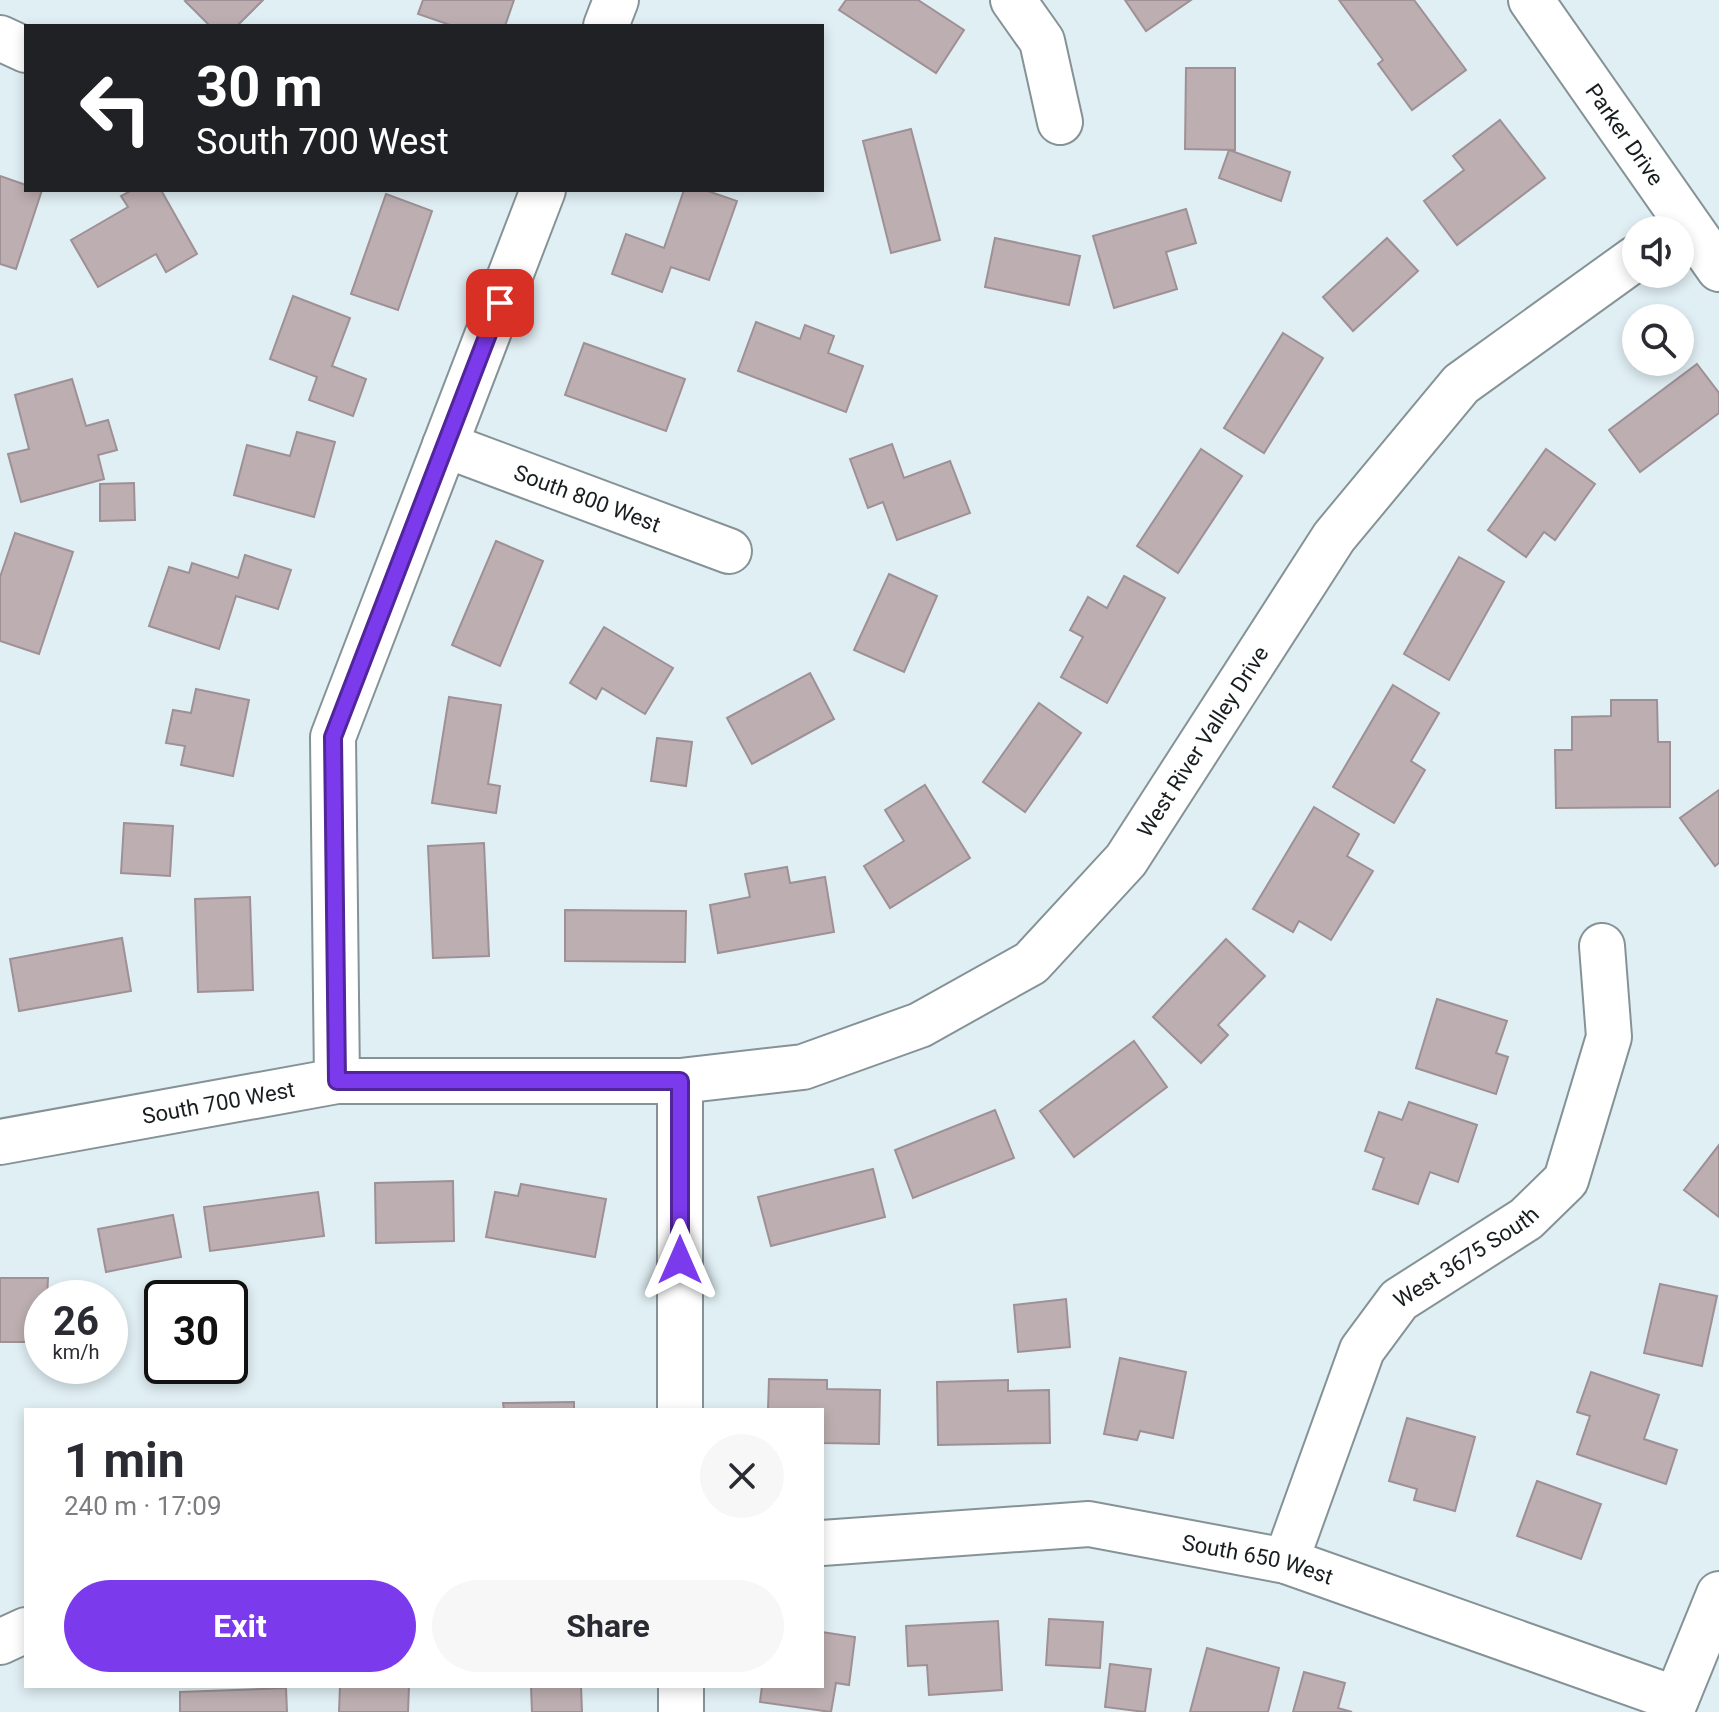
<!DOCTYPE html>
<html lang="en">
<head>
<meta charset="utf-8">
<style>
  body { margin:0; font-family:Roboto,sans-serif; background:#f7f7f7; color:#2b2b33; height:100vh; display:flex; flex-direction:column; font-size:30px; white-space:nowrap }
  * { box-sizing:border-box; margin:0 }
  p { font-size:26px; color:#7c7c81 }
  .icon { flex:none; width:44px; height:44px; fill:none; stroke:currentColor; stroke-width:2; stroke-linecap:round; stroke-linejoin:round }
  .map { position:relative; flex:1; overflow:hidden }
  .drawer { position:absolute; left:24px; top:1408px; width:800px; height:280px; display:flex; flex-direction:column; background:#fff; border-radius:0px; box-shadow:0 4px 12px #0003 }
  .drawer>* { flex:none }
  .guide { position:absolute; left:24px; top:24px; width:800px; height:168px; border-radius:0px; box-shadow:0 4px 12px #0003; background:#202124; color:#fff; overflow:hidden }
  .fabs { position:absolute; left:1622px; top:216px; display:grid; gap:16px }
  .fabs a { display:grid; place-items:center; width:72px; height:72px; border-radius:50%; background:#fff; box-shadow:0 4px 12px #0003; font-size:40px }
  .speed { position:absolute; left:24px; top:1280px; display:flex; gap:16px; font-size:40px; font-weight:700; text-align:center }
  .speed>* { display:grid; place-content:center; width:104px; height:104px; border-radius:50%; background:#fff; box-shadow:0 4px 12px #0003; line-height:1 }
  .speed small { font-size:20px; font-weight:400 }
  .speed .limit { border:4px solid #111; border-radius:12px; background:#fff; color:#111 }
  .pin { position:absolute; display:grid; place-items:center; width:68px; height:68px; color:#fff; margin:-34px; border-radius:16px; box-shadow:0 4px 12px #0006 }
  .me { position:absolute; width:88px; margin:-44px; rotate:0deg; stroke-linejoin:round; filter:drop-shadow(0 0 6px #0008) }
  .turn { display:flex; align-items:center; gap:28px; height:168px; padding:0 40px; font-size:36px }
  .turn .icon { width:104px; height:104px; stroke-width:2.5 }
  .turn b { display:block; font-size:56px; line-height:68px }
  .round { display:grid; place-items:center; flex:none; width:84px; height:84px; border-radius:42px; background:#f7f7f7 }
  .head { display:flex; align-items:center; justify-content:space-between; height:136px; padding:0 40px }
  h1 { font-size:48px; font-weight:700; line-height:60px }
  .action { display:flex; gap:16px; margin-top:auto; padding:16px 40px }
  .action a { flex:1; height:92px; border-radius:48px; background:#7c3aed; color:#fff; font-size:32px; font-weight:700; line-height:92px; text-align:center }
  .action a+a { background:#f7f7f7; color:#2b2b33 }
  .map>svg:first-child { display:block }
</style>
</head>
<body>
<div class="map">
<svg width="1719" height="1712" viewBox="0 0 1719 1712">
  <rect width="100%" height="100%" fill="#e0eff4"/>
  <g fill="#bcaeb1" stroke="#9e9094" stroke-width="2">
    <path d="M187,0H263L237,26H210L185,1Z"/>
    <path d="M423,0H514L505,26H453L418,14Z"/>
    <path d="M846,0H918L964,30L936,73L839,10Z"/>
    <path d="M1125,0H1191L1146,31Z"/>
    <path d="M1339,0H1414L1466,70L1412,110L1378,64L1383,60Z"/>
    <path d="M1186,68H1235V150L1185,149Z"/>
    <path d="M1500,120L1545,178L1457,245L1424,201L1464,170L1453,156Z"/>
    <path d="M911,129L940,240L891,253L863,141Z"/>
    <path d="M1229,150L1290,172L1281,201L1219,178Z"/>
    <path d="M0,176L26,185V190H42L16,269L0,264Z"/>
    <path d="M132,190H161L197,254L166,272L156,254L98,287L71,240L128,207L121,196Z"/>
    <path d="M684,190H705L737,201L709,280L671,267L662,292L612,274L626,234L664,248Z"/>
    <path d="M386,194L432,211L398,310L351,294Z"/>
    <path d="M1186,209L1196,243L1166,252L1177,289L1114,308L1093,236Z"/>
    <path d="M995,238L1080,256L1069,305L985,287Z"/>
    <path d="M1387,238L1418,271L1353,331L1323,297Z"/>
    <path d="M293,296L350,318L332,366L366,379L353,416L309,400L317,377L270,359Z"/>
    <path d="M756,322L800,339L805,325L834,336L828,353L863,366L846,412L738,371Z"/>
    <path d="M1283,333L1323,358L1264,453L1224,428Z"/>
    <path d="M584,343L685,379L666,431L565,395Z"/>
    <path d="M1697,364L1719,393V413L1640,472L1609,430Z"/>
    <path d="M72,379L86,426L108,420L117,450L98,455L104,479L21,502L8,454L29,449L15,395Z"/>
    <path d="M297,432L335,442L314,517L234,495L247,445L290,456Z"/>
    <path d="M892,444L904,478L950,461L970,513L897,540L883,502L868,508L850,459Z"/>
    <path d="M1201,449L1242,476L1178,573L1137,546Z"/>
    <path d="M1546,449L1595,484L1555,540L1544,532L1526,557L1488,530Z"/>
    <path d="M134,483L135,520L100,521V484Z"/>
    <path d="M15,533L73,552L39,654L0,641V577Z"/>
    <path d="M496,541L543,561L500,666L452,645Z"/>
    <path d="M245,555L291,570L278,609L236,596L219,649L149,626L169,567L189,573L192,563L238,578Z"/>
    <path d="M1459,557L1504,582L1449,680L1404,654Z"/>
    <path d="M889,574L937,596L904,672L854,650Z"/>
    <path d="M1124,576L1165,598L1107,703L1061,677L1083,637L1070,630L1088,597L1107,608Z"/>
    <path d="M604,627L673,668L645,714L602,688L596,699L570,683Z"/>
    <path d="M810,673L834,719L752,764L727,718Z"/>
    <path d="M1393,685L1439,713L1411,761L1425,770L1394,823L1333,787Z"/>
    <path d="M196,689L249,700L233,776L181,765L185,746L166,743L173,710L191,713Z"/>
    <path d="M449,697L501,705L488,784L500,786L496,813L432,803Z"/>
    <path d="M1611,700H1657L1658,742H1670V807L1556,808L1555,750H1572V717L1611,716Z"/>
    <path d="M1039,703L1081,733L1025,812L983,782Z"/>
    <path d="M657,738L692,742L686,786L651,781Z"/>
    <path d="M925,785L970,858L890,908L864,866L904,841L885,810Z"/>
    <path d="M1719,790V863L1715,866L1680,818Z"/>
    <path d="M1314,807L1359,834L1347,856L1373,871L1331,940L1299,921L1293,932L1253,909Z"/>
    <path d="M124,823L173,826L170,876L121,873Z"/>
    <path d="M484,843L489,956L433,958L428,846Z"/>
    <path d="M787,867L790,883L825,877L834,932L718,953L710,905L750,897L745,874Z"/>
    <path d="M250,897L253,990L198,992L195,899Z"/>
    <path d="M565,910L686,911L685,962L565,961Z"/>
    <path d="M122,938L131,991L19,1011L10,959Z"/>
    <path d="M1226,939L1265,976L1218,1025L1228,1035L1201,1063L1153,1017Z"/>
    <path d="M1437,999L1507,1021L1496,1053L1508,1057L1496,1094L1416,1068Z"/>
    <path d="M1134,1041L1167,1087L1074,1157L1040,1111Z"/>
    <path d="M1409,1102L1477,1125L1458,1182L1430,1172L1418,1204L1373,1189L1384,1158L1365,1151L1379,1112L1402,1120Z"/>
    <path d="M995,1110L1014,1158L913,1198L895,1150Z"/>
    <path d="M1719,1145V1217L1684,1190Z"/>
    <path d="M873,1169L885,1217L771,1246L758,1197Z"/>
    <path d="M453,1181L454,1241L376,1243L375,1183Z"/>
    <path d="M521,1184L606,1199L595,1257L486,1237L495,1192L518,1196Z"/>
    <path d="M318,1192L324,1236L210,1251L204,1207Z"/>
    <path d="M173,1215L181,1257L106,1272L98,1229Z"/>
    <path d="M0,1278H48L47,1298H42V1342H0Z"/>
    <path d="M1660,1284L1717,1296L1702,1366L1644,1353Z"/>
    <path d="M1066,1299L1070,1347L1018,1352L1014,1305Z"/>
    <path d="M1120,1358L1186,1372L1173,1438L1140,1431L1137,1440L1104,1434Z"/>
    <path d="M1591,1372L1659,1395L1644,1439L1677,1450L1666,1484L1577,1454L1590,1416L1577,1412Z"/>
    <path d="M769,1379L827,1380V1389L880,1390L879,1444L822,1443V1410H768Z"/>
    <path d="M1008,1380V1391L1049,1390L1050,1443L938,1445L937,1382Z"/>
    <path d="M574,1402V1410H504L503,1403Z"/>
    <path d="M1407,1418L1475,1437L1455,1511L1414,1500L1417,1489L1389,1481Z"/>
    <path d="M1537,1481L1601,1504L1581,1559L1517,1536Z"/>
    <path d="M1049,1619L1103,1622L1100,1668L1046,1665Z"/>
    <path d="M998,1621L1002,1690L929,1695L927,1665L908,1666L906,1626Z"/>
    <path d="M822,1632L855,1637L849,1685L836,1683L831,1712L760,1702L762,1686H822Z"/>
    <path d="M1207,1648L1279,1668L1268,1712H1190Z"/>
    <path d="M1110,1664L1151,1669L1145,1712L1105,1707Z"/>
    <path d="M1304,1672L1345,1683L1338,1708L1352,1712H1293Z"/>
    <path d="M340,1686H409L408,1712H339Z"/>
    <path d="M531,1686H581L582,1712H532Z"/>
    <path d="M286,1688L287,1712H180V1692Z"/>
  </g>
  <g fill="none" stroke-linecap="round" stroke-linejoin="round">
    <defs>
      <g id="minor">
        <path d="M1013,0L1042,41L1060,122"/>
        <path id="s1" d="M1531,0L1719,269"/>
        <path d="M606,26L616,0"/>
        <path d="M0,38L26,50"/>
        <path id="s2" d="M445,445L729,551"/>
        <path d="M337,1081L333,737L543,190"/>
        <path d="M680,1081V1410"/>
        <path id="s3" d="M0,1142L337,1081H680L803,1067L920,1025L1031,963L1126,860L1334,537L1461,384L1636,258"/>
        <path id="s4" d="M822,1543L1089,1524L1286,1561L1676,1699"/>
        <path id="s5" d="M1286,1561L1362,1350L1399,1300L1526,1219L1566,1180L1609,1037L1602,946"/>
        <path d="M0,1642L26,1630"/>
        <path d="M681,1686V1712"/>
        <path d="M1671,1712L1719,1594"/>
      </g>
    </defs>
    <use href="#minor" stroke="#859397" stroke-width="48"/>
    <use href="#minor" stroke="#fff" stroke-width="44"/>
  </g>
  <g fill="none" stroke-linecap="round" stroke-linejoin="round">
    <defs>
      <path id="route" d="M500,303L333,737L337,1081H680V1260"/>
    </defs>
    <use href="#route" stroke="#51269a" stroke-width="20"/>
    <use href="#route" stroke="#7c3aed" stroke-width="14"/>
  </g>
  <g text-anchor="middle" stroke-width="7" stroke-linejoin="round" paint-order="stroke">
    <g font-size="22" fill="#181e1f" stroke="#e0eff4">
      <text dy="8" stroke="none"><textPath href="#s1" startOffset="164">Parker Drive</textPath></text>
      <text dy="8" stroke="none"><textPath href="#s2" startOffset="152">South 800 West</textPath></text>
      <text dy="8" stroke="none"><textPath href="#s3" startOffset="1342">West River Valley Drive</textPath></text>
      <text dy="8" stroke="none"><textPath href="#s3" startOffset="222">South 700 West</textPath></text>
      <text dy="8" stroke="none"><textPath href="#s5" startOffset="366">West 3675 South</textPath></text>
      <text dy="8" stroke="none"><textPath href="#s4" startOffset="440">South 650 West</textPath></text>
    </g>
  </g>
</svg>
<div class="fabs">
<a><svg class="icon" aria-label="sound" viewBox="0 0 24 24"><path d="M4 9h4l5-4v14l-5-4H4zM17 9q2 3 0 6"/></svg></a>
<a><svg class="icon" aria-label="search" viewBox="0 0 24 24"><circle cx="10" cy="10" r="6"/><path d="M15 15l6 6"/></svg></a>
</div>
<div class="speed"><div>26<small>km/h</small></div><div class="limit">30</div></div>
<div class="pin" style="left:500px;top:303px;background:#d93025"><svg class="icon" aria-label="arrive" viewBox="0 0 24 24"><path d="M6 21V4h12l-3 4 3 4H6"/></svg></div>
<svg class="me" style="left:680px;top:1260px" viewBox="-20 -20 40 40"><path d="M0-17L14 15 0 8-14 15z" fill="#7c3aed" stroke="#fff" stroke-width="4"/></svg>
<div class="guide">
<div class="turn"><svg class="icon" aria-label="left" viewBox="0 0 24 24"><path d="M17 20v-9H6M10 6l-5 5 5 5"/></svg><div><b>30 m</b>South 700 West</div></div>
</div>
<section class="drawer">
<div class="head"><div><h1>1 min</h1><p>240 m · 17:09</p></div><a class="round"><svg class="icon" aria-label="close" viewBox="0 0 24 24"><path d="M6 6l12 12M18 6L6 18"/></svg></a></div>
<div class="action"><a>Exit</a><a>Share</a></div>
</section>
</div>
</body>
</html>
